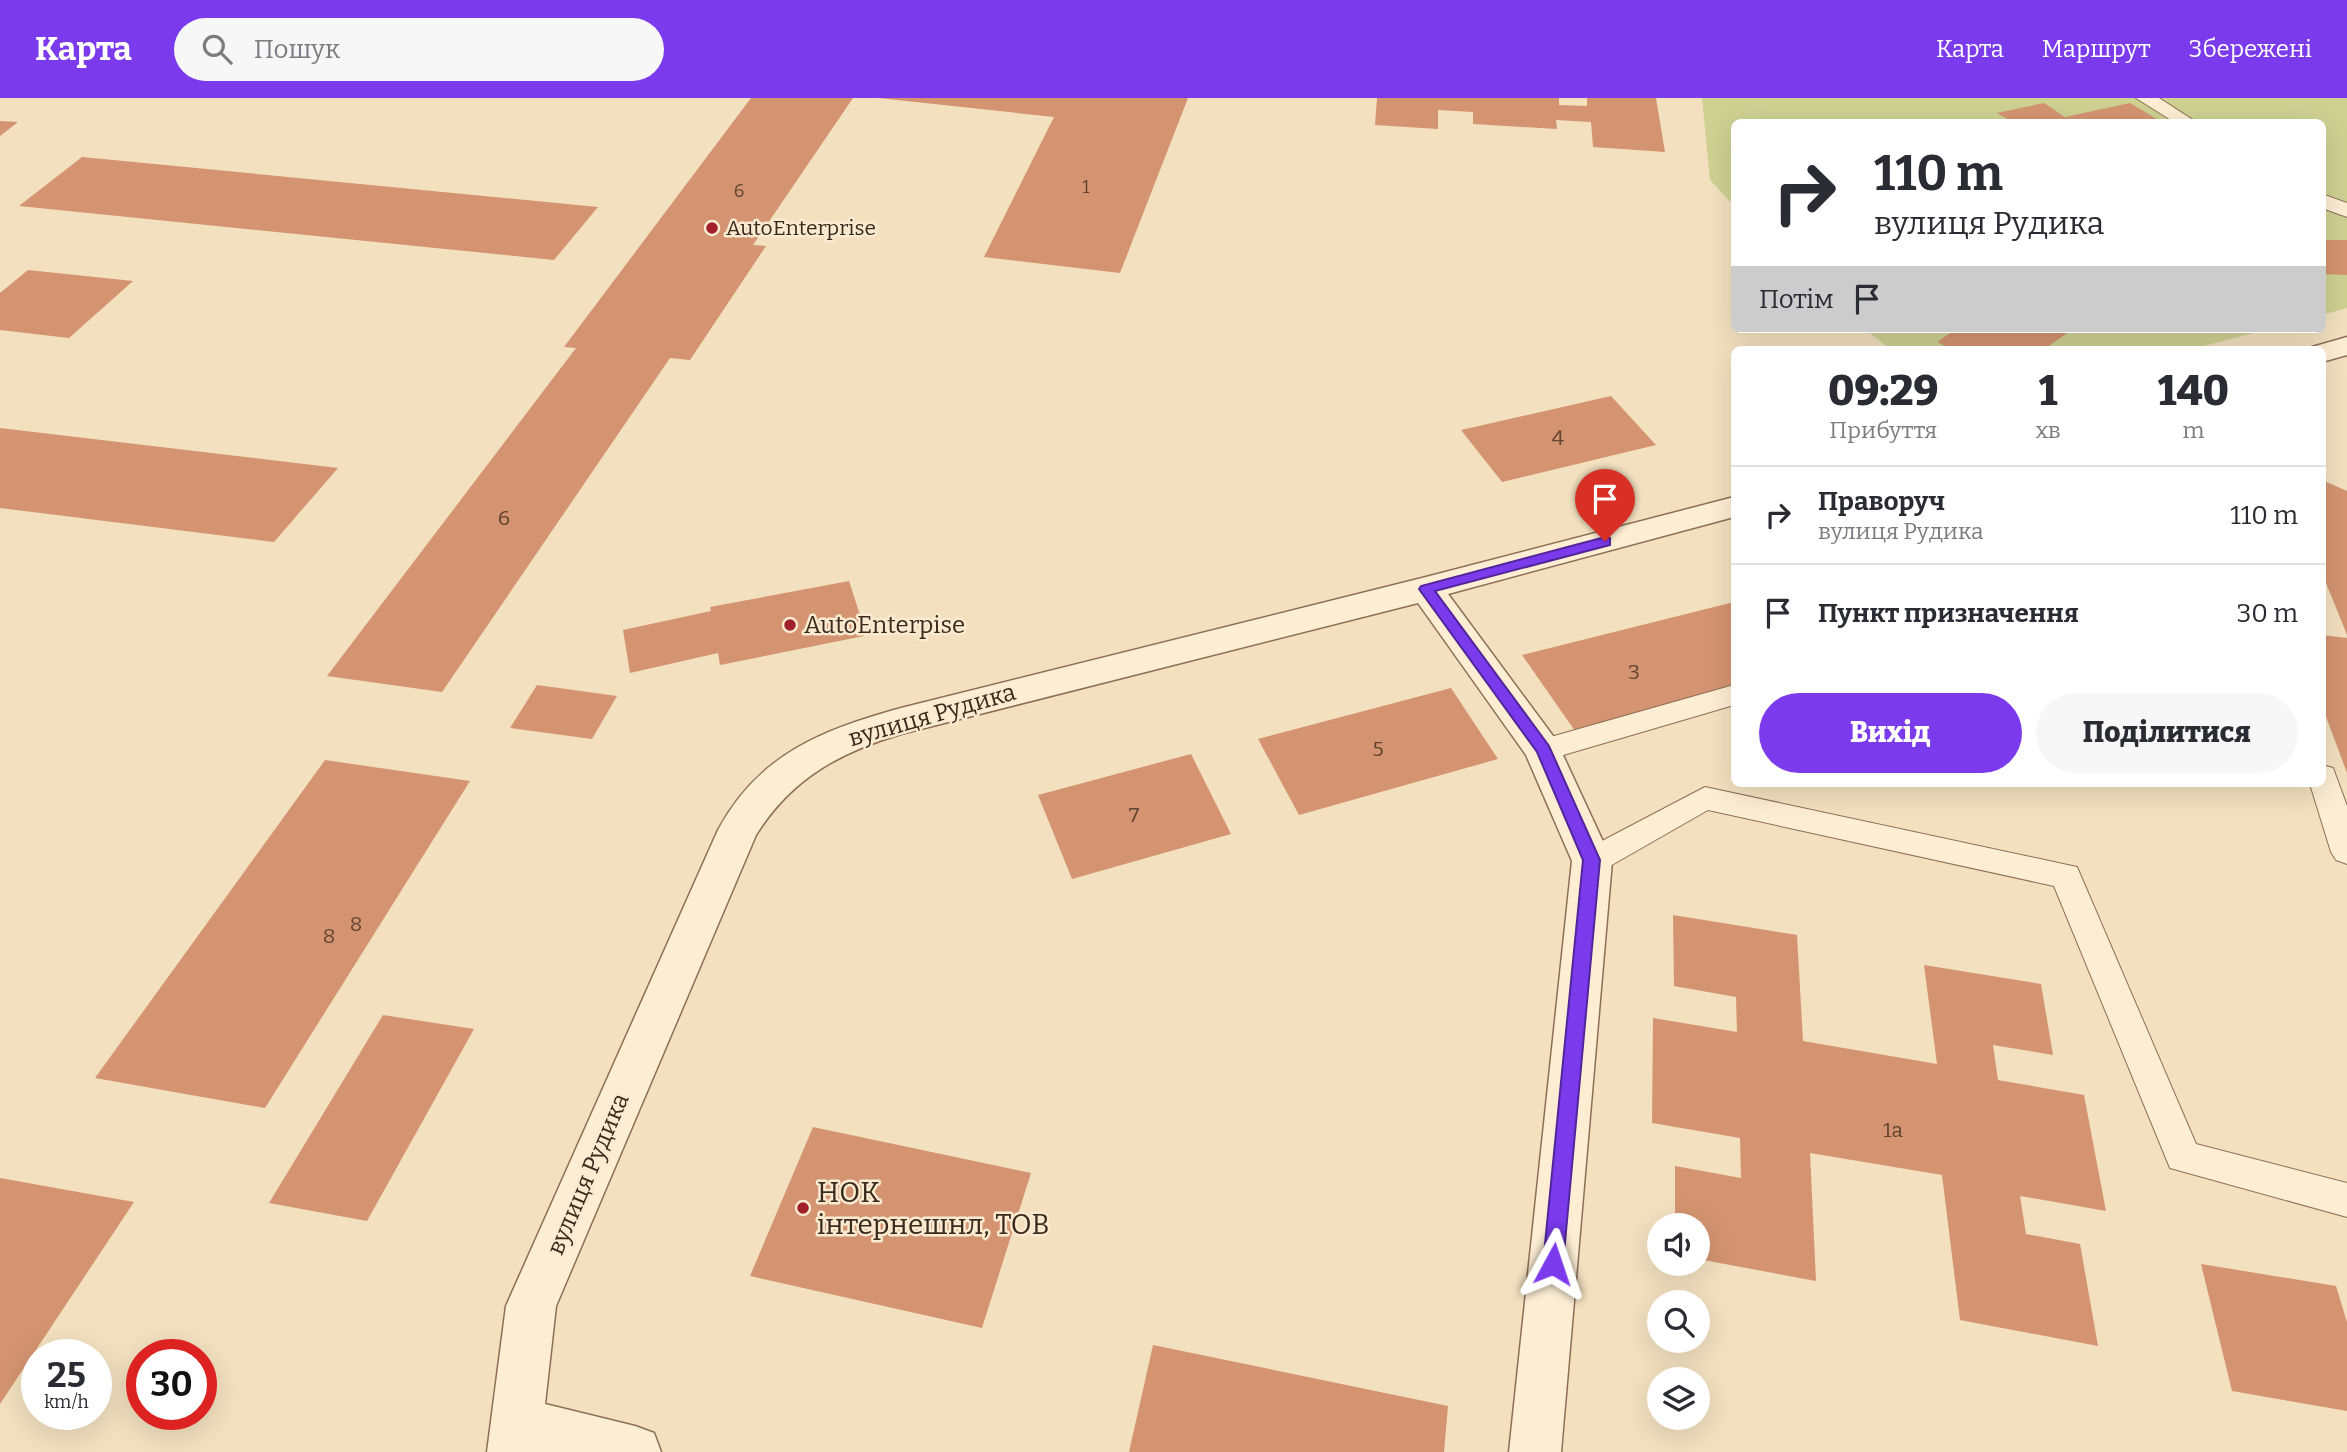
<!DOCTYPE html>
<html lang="uk">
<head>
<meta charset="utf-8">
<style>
  body { margin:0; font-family:Bitter,serif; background:#f7f7f7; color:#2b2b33; height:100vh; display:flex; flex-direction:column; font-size:26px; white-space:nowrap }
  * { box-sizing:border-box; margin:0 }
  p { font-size:23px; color:#7c7c81 }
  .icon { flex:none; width:38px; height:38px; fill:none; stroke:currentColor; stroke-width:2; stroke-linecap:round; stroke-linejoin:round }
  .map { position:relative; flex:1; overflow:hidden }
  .side { position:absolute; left:1731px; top:248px; width:595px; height:441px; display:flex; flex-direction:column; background:#fff; border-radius:10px; box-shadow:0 7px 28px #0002 }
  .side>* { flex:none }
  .banner { position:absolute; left:1731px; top:21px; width:595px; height:214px; border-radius:10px; box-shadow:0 7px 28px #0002; background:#fff; color:#2b2b33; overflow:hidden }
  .tools { position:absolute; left:1647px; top:1115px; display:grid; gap:14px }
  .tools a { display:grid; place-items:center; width:63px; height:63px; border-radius:50%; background:#fff; box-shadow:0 7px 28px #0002; font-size:35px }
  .speed { position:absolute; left:21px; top:1241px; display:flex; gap:14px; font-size:35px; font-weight:700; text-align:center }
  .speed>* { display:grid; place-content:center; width:91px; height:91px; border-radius:50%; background:#fff; box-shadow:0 7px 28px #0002; line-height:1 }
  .speed small { font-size:18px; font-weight:400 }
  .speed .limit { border:10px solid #d22; background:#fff; color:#111 }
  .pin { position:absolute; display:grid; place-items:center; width:60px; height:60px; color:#fff; margin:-72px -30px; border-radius:50% 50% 50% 0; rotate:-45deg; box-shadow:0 0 7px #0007 }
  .pin .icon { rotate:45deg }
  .me { position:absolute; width:77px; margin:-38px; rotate:5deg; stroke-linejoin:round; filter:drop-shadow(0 0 5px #0008) }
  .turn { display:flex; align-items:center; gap:24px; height:147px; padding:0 28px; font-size:32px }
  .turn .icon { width:91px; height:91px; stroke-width:2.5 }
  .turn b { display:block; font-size:49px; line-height:60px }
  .then { display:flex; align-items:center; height:66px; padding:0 28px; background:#0003; gap:14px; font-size:26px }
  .eta { display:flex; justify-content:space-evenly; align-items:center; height:119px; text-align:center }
  .eta b { font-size:42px; font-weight:800; line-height:49px }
  .primary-button { display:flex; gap:14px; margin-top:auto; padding:14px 28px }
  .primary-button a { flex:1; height:80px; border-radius:42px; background:#7c3aed; color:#fff; font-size:28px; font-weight:800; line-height:80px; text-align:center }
  .primary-button a+a { background:#f7f7f7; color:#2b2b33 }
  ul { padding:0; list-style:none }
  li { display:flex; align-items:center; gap:21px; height:98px; padding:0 28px; border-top:2px solid #e1e1e2 }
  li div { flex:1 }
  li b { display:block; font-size:26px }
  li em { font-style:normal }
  header { display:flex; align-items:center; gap:42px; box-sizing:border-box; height:98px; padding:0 35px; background:#7c3aed; color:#fff }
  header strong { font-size:33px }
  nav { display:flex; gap:38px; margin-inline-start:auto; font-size:24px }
  .search { width:490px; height:63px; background:#f7f7f7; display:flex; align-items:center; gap:18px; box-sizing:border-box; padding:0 24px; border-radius:38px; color:#7c7c81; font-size:26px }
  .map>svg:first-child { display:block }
</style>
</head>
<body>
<header>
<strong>Карта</strong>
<div class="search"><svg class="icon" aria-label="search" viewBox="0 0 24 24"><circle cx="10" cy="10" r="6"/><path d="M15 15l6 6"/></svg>Пошук</div>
<nav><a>Карта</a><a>Маршрут</a><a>Збережені</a></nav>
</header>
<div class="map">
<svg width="2347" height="1354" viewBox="0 0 2347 1354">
  <rect width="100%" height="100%" fill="#f2e0bf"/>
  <g fill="#ced192">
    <path d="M1702,0H2347V210L2322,217V24H1734V108L1710,82Z"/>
    <path d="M1865,231H2268L2189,252H1891Z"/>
  </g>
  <g fill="#d49471">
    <path d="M751,0H853L753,147L766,148L690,262L670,260L442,594L327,578L576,250L564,249Z"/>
    <path d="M878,0H1188L1120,175L984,159L1054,19Z"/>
    <path d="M1377,0H1559V7L1587,8V0H1656L1665,54L1593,49L1591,24L1556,22L1557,31L1473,26V14L1438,12V31L1375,27Z"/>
    <path d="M2044,5L2065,19L2130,5L2162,24H2012L1997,15Z"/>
    <path d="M0,23L18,24L0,38Z"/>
    <path d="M82,59L598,109L554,162L19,108Z"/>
    <path d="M2322,142H2347V177L2322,176Z"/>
    <path d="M28,172L133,183L69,240L0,232V195Z"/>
    <path d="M1956,231H2073L2043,252H1954L1937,244Z"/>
    <path d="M1611,298L1656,347L1502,384L1461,332Z"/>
    <path d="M0,330L338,370L274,444L0,410Z"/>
    <path d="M2322,382L2347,393V537L2322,475Z"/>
    <path d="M849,483L862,523L864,538L720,567L718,555L630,575L623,532L711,513L710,509Z"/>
    <path d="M1734,504V590L1575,633L1522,557Z"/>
    <path d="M2322,537L2347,540V675L2322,608Z"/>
    <path d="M537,587L617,598L592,641L510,630Z"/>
    <path d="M1451,590L1498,661L1299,717L1258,641Z"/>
    <path d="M1191,656L1231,736L1072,781L1038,697Z"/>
    <path d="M325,662L470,683L265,1010L95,980Z"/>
    <path d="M1673,817L1797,837L1803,943L1937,966L1924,867L2041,886L2053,957L1993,947L1998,982L2084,997L2106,1113L2020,1098L2026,1136L2080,1146L2098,1248L1960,1222L1942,1077L1810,1055L1816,1183L1698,1161V1127H1675V1068L1741,1080L1740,1040L1652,1025L1653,920L1737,934L1736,899L1674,888Z"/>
    <path d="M383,917L474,931L367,1123L269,1105Z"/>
    <path d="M813,1029L1031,1075L982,1230L750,1178Z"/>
    <path d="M0,1080L134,1104L0,1306Z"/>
    <path d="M2201,1166L2336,1188L2347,1224V1313L2232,1293Z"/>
    <path d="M1153,1247L1448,1308L1444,1354H1129Z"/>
  </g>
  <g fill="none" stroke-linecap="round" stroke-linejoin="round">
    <defs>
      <g id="lane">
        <path d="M2136,0H2159L2196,24H2174Z"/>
        <path d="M2322,96L2347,105V119L2322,110Z"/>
        <path d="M1734,587V607L1543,663L1533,660L1528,652L1533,644Z"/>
        <path d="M2322,667L2333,670L2347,708V766L2336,762L2331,754L2310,686H2322Z"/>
        <path d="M1705,689L2077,769L2196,1046L2347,1085V1119L2170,1070L2054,788L1708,712L1603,772L1592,775L1581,772L1576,763L1581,754Z"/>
      </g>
      <g id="street">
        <path d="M2347,239V257L2322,264V252H2309L2312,249Z"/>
        <path d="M1734,399V419L1448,496L1556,642L1612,763L1561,1354H1509L1572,763L1526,657L1418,505L901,636C838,655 791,681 756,737L556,1208L545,1306L635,1328L654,1335L661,1354H487L506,1208L718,732C759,656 822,632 901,610L1426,479Z"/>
      </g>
    </defs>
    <use href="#lane" stroke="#8d6f56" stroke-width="2"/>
    <use href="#street" stroke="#8d6f56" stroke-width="3"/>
    <use href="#lane" fill="#fcedd3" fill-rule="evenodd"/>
    <use href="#street" fill="#fcedd3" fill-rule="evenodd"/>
  </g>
  <path fill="#7c3aed" stroke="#51269a" stroke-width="2" d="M1605,439L1610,440V447L1435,493L1549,648L1600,762L1563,1166L1560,1173L1553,1175L1546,1173L1543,1166L1583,762L1537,654L1419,491L1421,488Z"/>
  <g fill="#a22029" stroke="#f9ead0" stroke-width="2.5">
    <circle cx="712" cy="130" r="7"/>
    <circle cx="790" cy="527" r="7"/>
    <circle cx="803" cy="1110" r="7"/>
  </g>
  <g text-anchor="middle" stroke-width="5" stroke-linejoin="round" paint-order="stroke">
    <g font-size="18" fill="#614431">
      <text x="1086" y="95">1</text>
      <text x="739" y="99">6</text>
    </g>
    <g font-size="21" fill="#3b291c" stroke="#f9ead0" text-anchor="start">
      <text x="726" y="137">AutoEnterprise</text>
    </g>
    <g font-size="21" fill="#614431">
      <text x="1558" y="347">4</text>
      <text x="504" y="427">6</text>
      <text x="1634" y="581">3</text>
      <text x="1378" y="658">5</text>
      <text x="1134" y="724">7</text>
      <text x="356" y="833">8</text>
      <text x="329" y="845">8</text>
      <text x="1893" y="1039">1а</text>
    </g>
    <g font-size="24" fill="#3b291c" stroke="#f9ead0" text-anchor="start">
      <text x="804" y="535">AutoEnterpise</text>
    </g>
    <g font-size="24" fill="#3b291c" stroke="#f9ead0">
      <text transform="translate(932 617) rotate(-16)" y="8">вулиця Рудика</text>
      <text transform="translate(588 1076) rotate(-67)" y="8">вулиця Рудика</text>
    </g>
    <g font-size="28" fill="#3b291c" stroke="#f9ead0" text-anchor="start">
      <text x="817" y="1104">НОК<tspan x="817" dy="32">інтернешнл, ТОВ</tspan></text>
    </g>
  </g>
</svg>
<div class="tools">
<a><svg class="icon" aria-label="sound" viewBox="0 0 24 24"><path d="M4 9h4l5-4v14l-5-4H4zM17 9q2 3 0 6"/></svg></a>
<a><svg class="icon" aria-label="search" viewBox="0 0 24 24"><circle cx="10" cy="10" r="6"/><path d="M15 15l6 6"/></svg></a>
<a><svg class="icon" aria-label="layers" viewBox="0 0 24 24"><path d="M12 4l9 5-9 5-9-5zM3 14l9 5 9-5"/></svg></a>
</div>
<div class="speed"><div>25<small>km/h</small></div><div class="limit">30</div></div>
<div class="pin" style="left:1605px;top:443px;background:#d93025"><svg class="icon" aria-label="arrive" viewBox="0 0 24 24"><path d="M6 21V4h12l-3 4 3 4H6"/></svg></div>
<svg class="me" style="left:1553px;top:1166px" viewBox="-20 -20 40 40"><path d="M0-17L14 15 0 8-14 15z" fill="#7c3aed" stroke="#fff" stroke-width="4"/></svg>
<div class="banner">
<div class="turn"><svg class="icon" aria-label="right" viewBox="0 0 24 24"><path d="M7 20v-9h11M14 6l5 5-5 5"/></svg><div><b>110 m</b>вулиця Рудика</div></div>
<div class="then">Потім<svg class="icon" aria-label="arrive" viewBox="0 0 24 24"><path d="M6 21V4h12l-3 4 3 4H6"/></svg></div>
</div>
<section class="side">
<div class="eta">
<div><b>09:29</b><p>Прибуття</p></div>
<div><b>1</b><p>хв</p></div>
<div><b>140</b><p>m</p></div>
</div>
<ul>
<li><svg class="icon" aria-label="right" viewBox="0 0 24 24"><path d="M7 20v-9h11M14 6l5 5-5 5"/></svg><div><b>Праворуч</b><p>вулиця Рудика</p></div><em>110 m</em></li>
<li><svg class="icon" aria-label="arrive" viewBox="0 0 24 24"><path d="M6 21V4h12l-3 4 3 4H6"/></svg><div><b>Пункт призначення</b></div><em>30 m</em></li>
</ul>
<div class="primary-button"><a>Вихід</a><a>Поділитися</a></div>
</section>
</div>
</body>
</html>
